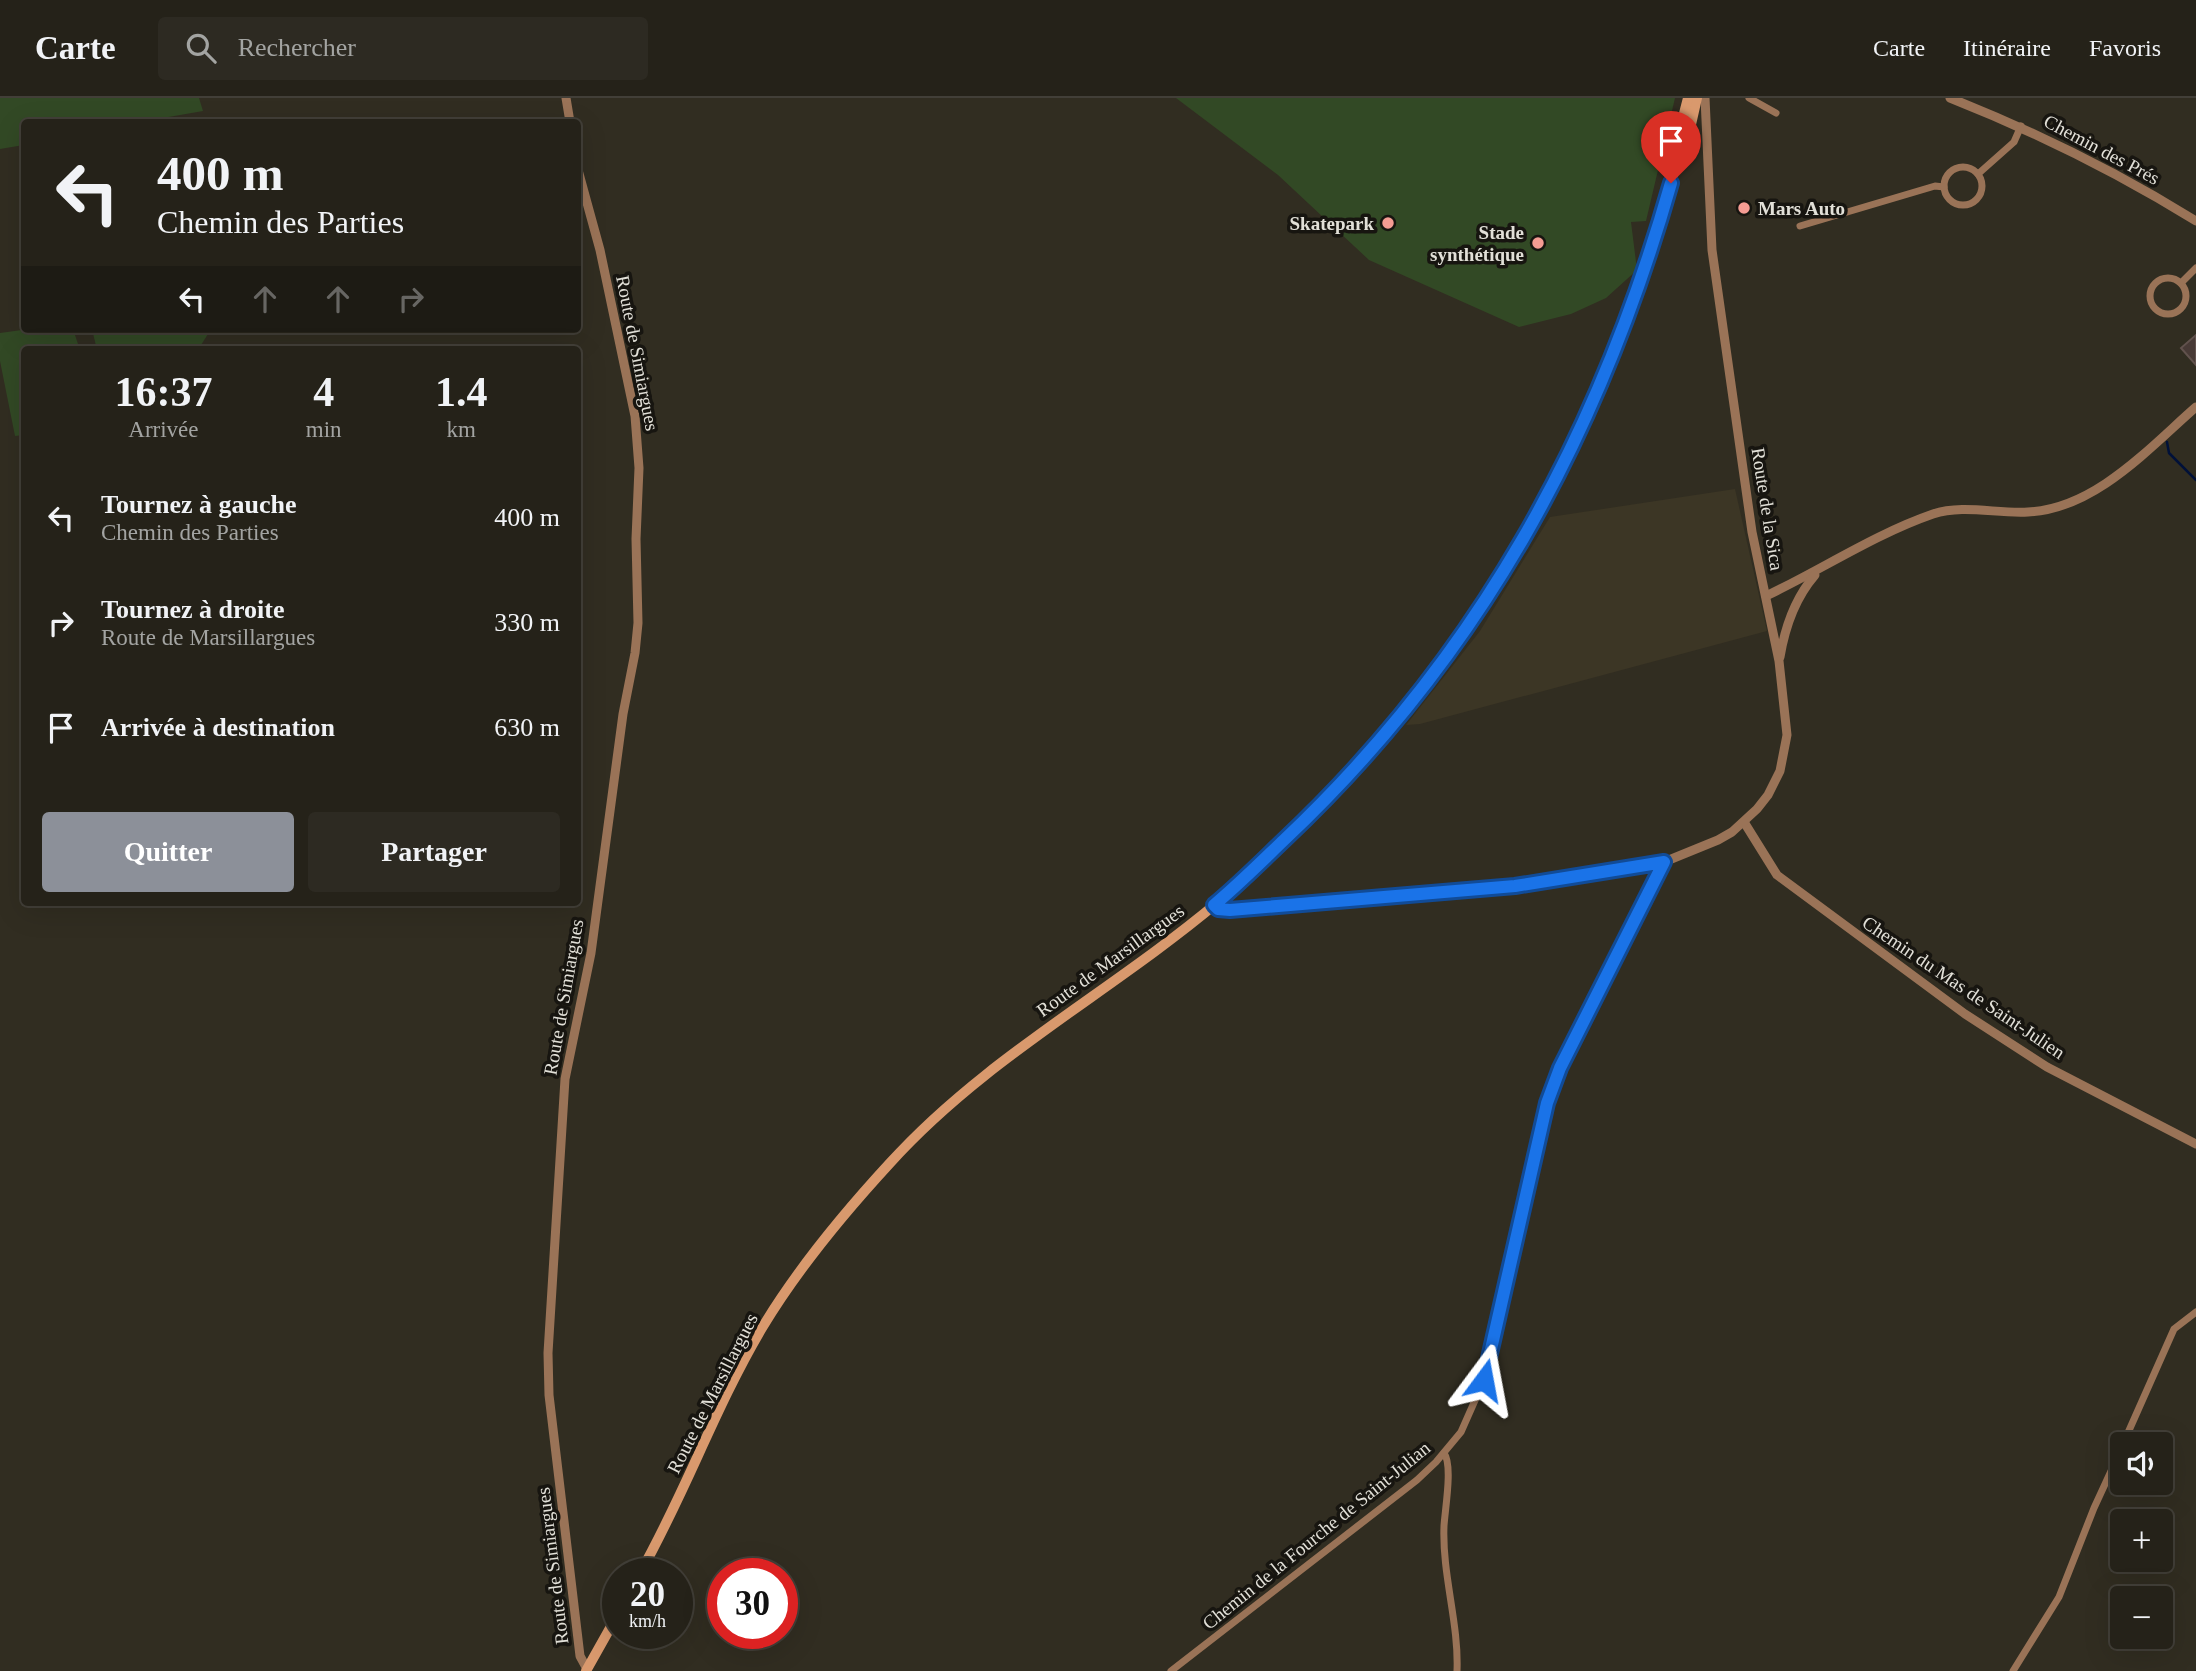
<!DOCTYPE html>
<html lang="fr">
<head>
<meta charset="utf-8">
<style>
  body { margin:0; font-family:"Times New Roman",serif; background:#2d2a22; color:#f1f3f6; height:100vh; display:flex; flex-direction:column; font-size:26px; white-space:nowrap }
  * { box-sizing:border-box; margin:0 }
  p { font-size:23px; color:#a3a4a2 }
  .icon { flex:none; width:38px; height:38px; fill:none; stroke:currentColor; stroke-width:2; stroke-linecap:round; stroke-linejoin:round }
  .map { position:relative; flex:1; overflow:hidden }
  .details { position:absolute; left:21px; top:248px; width:560px; height:560px; display:flex; flex-direction:column; background:#252219; border-radius:7px; box-shadow:0 7px 28px #0002,0 0 0 2px #423f38 }
  .details>* { flex:none }
  .hud { position:absolute; left:21px; top:21px; width:560px; height:214px; border-radius:7px; box-shadow:0 7px 28px #0002,0 0 0 2px #423f38; background:#252219; color:#f1f3f6; overflow:hidden }
  .fabs { position:absolute; left:2110px; top:1334px; display:grid; gap:14px }
  .fabs a { display:grid; place-items:center; width:63px; height:63px; border-radius:7px; background:#252219; box-shadow:0 7px 28px #0002,0 0 0 2px #423f38; font-size:35px }
  .speed { position:absolute; left:602px; top:1460px; display:flex; gap:14px; font-size:35px; font-weight:700; text-align:center }
  .speed>* { display:grid; place-content:center; width:91px; height:91px; border-radius:50%; background:#252219; box-shadow:0 7px 28px #0002,0 0 0 2px #423f38; line-height:1 }
  .speed small { font-size:18px; font-weight:400 }
  .speed .limit { border:10px solid #d22; background:#fff; color:#111 }
  .pin { position:absolute; display:grid; place-items:center; width:60px; height:60px; color:#fff; margin:-72px -30px; border-radius:50% 50% 50% 0; rotate:-45deg; box-shadow:0 0 7px #0007 }
  .pin .icon { rotate:45deg }
  .me { position:absolute; width:77px; margin:-38px; rotate:13deg; stroke-linejoin:round; filter:drop-shadow(0 0 5px #0008) }
  .turn { display:flex; align-items:center; gap:24px; height:147px; padding:0 21px; font-size:32px }
  .turn .icon { width:91px; height:91px; stroke-width:2.5 }
  .turn b { display:block; font-size:49px; line-height:60px }
  .lanes { display:flex; align-items:center; height:66px; padding:0 21px; background:#0003; justify-content:center; gap:35px; direction:ltr }
  .lanes .off { opacity:.35 }
  .eta { display:flex; justify-content:space-evenly; align-items:center; height:119px; text-align:center }
  .eta b { font-size:42px; font-weight:700; line-height:49px }
  .cta { display:flex; gap:14px; margin-top:auto; padding:14px 21px }
  .cta a { flex:1; height:80px; border-radius:7px; background:#8c9099; color:#fff; font-size:28px; font-weight:700; line-height:80px; text-align:center }
  .cta a+a { background:#2d2a22; color:#f1f3f6 }
  ul { padding:0; list-style:none }
  li { display:flex; align-items:center; gap:21px; height:105px; padding:0 21px }
  li div { flex:1 }
  li b { display:block; font-size:26px }
  li em { font-style:normal }
  header { display:flex; align-items:center; gap:42px; box-sizing:border-box; height:98px; padding:0 35px; background:#252219; border-bottom:2px solid #423f38 }
  header strong { font-size:33px }
  nav { display:flex; gap:38px; margin-inline-start:auto; font-size:24px }
  .search { width:490px; height:63px; background:#2d2a22; display:flex; align-items:center; gap:18px; box-sizing:border-box; padding:0 24px; border-radius:7px; color:#a3a4a2; font-size:26px }
  .map>svg:first-child { display:block }
</style>
</head>
<body>
<header>
<strong>Carte</strong>
<div class="search"><svg class="icon" aria-label="search" viewBox="0 0 24 24"><circle cx="10" cy="10" r="6"/><path d="M15 15l6 6"/></svg>Rechercher</div>
<nav><a>Carte</a><a>Itinéraire</a><a>Favoris</a></nav>
</header>
<div class="map">
<svg width="2196" height="1573" viewBox="0 0 2196 1573">
  <rect width="100%" height="100%" fill="#312d21"/>
  <path fill="#3c3625" d="M1735,391L1767,533L1420,626L1406,627L1480,533L1550,419Z"/>
  <g fill="#324925">
    <path d="M0,0H199L203,13L140,24H24V47L0,51Z"/>
    <path d="M1176,0H1675L1646,123L1631,124L1637,172L1606,200L1571,216L1519,229L1369,162L1278,77Z"/>
    <path d="M29,231H73L80,252H24V337L15,338L0,263V235Z"/>
    <path d="M92,231H211L198,252H97Z"/>
  </g>
  <g fill="none" stroke-linecap="round" stroke-linejoin="round">
    <path stroke="#011139" stroke-width="2.5" d="M2167,344L2169,355L2196,382"/>
  </g>
  <path fill="#483a36" stroke="#61524d" stroke-width="2" d="M2196,237V267L2181,250Z"/>
  <g fill="none" stroke-linecap="round" stroke-linejoin="round">
    <g stroke="#9a7357" stroke-width="7">
      <path d="M1749,0L1776,15"/>
      <circle cx="1963" cy="88" r="19"/>
      <path d="M1978,76L2014,44L2021,28"/>
      <path d="M1800,128L1935,88L1944,89"/>
      <circle cx="2168" cy="198" r="18"/>
      <path d="M2181,185L2196,170"/>
      <path d="M2123,1346L2174,1231L2196,1214"/>
      <path d="M1444,1355C1453,1367 1445,1411 1444,1428C1442,1477 1459,1525 1457,1573"/>
      <path d="M1171,1573L1417,1382L1436,1364L1461,1334L1484,1282L1547,1005L1560,970L1664,764"/>
      <path d="M2013,1573L2059,1499L2094,1410L2123,1347"/>
    </g>
    <g stroke="#9a7357" stroke-width="9">
      <path d="M566,0L570,24"/>
      <path d="M1950,0C2036,34 2117,74 2196,123"/>
      <path d="M578,72L600,152L635,318L639,370L636,441L638,525L635,555L623,616L591,855L565,981L548,1255L549,1297L580,1558L587,1571"/>
      <path d="M1766,498C1821,472 1875,436 1933,416C1963,406 1997,416 2028,414C2095,411 2149,350 2196,309"/>
      <path d="M1780,559C1785,529 1796,499 1815,477"/>
      <path d="M1744,724L1777,777L1965,916L2047,969L2196,1046"/>
      <path d="M1214,807L1218,811L1230,812L1515,788L1664,764L1718,742L1732,734L1757,711L1768,697L1780,673L1787,637L1779,563L1752,434L1712,152L1705,0"/>
    </g>
    <g stroke="#d9996d" stroke-width="10">
      <path d="M1683,38L1690,31L1697,0"/>
      <path d="M640,1475C685,1396 715,1309 762,1230C798,1170 843,1116 890,1065C985,960 1111,894 1218,804C1239,786 1258,766 1278,748C1490,548 1612,319 1683,38L1681,27L1688,0"/>
      <path d="M586,1573L618,1516"/>
    </g>
  </g>
  <g fill="none" stroke-linecap="round" stroke-linejoin="round">
    <defs>
      <path id="route" d="M1484,1282L1547,1005L1560,970L1664,764L1515,788L1230,812L1218,811L1214,807C1238,787 1261,764 1284,742C1478,559 1598,341 1671,85"/>
    </defs>
    <use href="#route" stroke="#114b97" stroke-width="18"/>
    <use href="#route" stroke="#1a73e8" stroke-width="12"/>
  </g>
  <g fill="#f59c93" stroke="#171510" stroke-width="2.5">
    <circle cx="1744" cy="110" r="7"/>
    <circle cx="1388" cy="125" r="7"/>
    <circle cx="1538" cy="145" r="7"/>
  </g>
  <g text-anchor="middle" stroke-width="7" stroke-linejoin="round" paint-order="stroke">
    <g font-size="19" fill="#e2e0d8" stroke="#171510">
      <text transform="translate(2102 51) rotate(28)" y="7">Chemin des Prés</text>
      <text transform="translate(638 255) rotate(79)" y="7">Route de Simiargues</text>
      <text transform="translate(1768 411) rotate(81)" y="7">Route de la Sica</text>
      <text transform="translate(1110 862) rotate(-36)" y="7">Route de Marsillargues</text>
      <text transform="translate(1964 889) rotate(34)" y="7">Chemin du Mas de Saint-Julien</text>
      <text transform="translate(563 899) rotate(-80)" y="7">Route de Simiargues</text>
      <text transform="translate(712 1295) rotate(-63)" y="7">Route de Marsillargues</text>
      <text transform="translate(1316 1437) rotate(-39)" y="7">Chemin de la Fourche de Saint-Julian</text>
      <text transform="translate(552 1468) rotate(-97)" y="7">Route de Simiargues</text>
    </g>
    <g font-size="19" font-weight="bold" fill="#e2e0d8" stroke="#171510" text-anchor="end">
      <text x="1758" y="117" text-anchor="start">Mars Auto</text>
      <text x="1374" y="132">Skatepark</text>
      <text x="1524" y="141">Stade<tspan x="1524" dy="22">synthétique</tspan></text>
    </g>
  </g>
</svg>
<div class="fabs">
<a><svg class="icon" aria-label="sound" viewBox="0 0 24 24"><path d="M4 9h4l5-4v14l-5-4H4zM17 9q2 3 0 6"/></svg></a>
<a>+</a>
<a>−</a>
</div>
<div class="speed"><div>20<small>km/h</small></div><div class="limit">30</div></div>
<div class="pin" style="left:1671px;top:85px;background:#d93025"><svg class="icon" aria-label="arrive" viewBox="0 0 24 24"><path d="M6 21V4h12l-3 4 3 4H6"/></svg></div>
<svg class="me" style="left:1484px;top:1282px" viewBox="-20 -20 40 40"><path d="M0-17L14 15 0 8-14 15z" fill="#1a73e8" stroke="#fff" stroke-width="4"/></svg>
<div class="hud">
<div class="turn"><svg class="icon" aria-label="left" viewBox="0 0 24 24"><path d="M17 20v-9H6M10 6l-5 5 5 5"/></svg><div><b>400 m</b>Chemin des Parties</div></div>
<div class="lanes"><svg class="icon" aria-label="left" viewBox="0 0 24 24"><path d="M17 20v-9H6M10 6l-5 5 5 5"/></svg><svg class="icon off" aria-label="ahead" viewBox="0 0 24 24"><path d="M12 20V5M6 11l6-6 6 6"/></svg><svg class="icon off" aria-label="ahead" viewBox="0 0 24 24"><path d="M12 20V5M6 11l6-6 6 6"/></svg><svg class="icon off" aria-label="right" viewBox="0 0 24 24"><path d="M7 20v-9h11M14 6l5 5-5 5"/></svg></div>
</div>
<section class="details">
<div class="eta">
<div><b>16:37</b><p>Arrivée</p></div>
<div><b>4</b><p>min</p></div>
<div><b>1.4</b><p>km</p></div>
</div>
<ul>
<li><svg class="icon" aria-label="left" viewBox="0 0 24 24"><path d="M17 20v-9H6M10 6l-5 5 5 5"/></svg><div><b>Tournez à gauche</b><p>Chemin des Parties</p></div><em>400 m</em></li>
<li><svg class="icon" aria-label="right" viewBox="0 0 24 24"><path d="M7 20v-9h11M14 6l5 5-5 5"/></svg><div><b>Tournez à droite</b><p>Route de Marsillargues</p></div><em>330 m</em></li>
<li><svg class="icon" aria-label="arrive" viewBox="0 0 24 24"><path d="M6 21V4h12l-3 4 3 4H6"/></svg><div><b>Arrivée à destination</b></div><em>630 m</em></li>
</ul>
<div class="cta"><a>Quitter</a><a>Partager</a></div>
</section>
</div>
</body>
</html>
